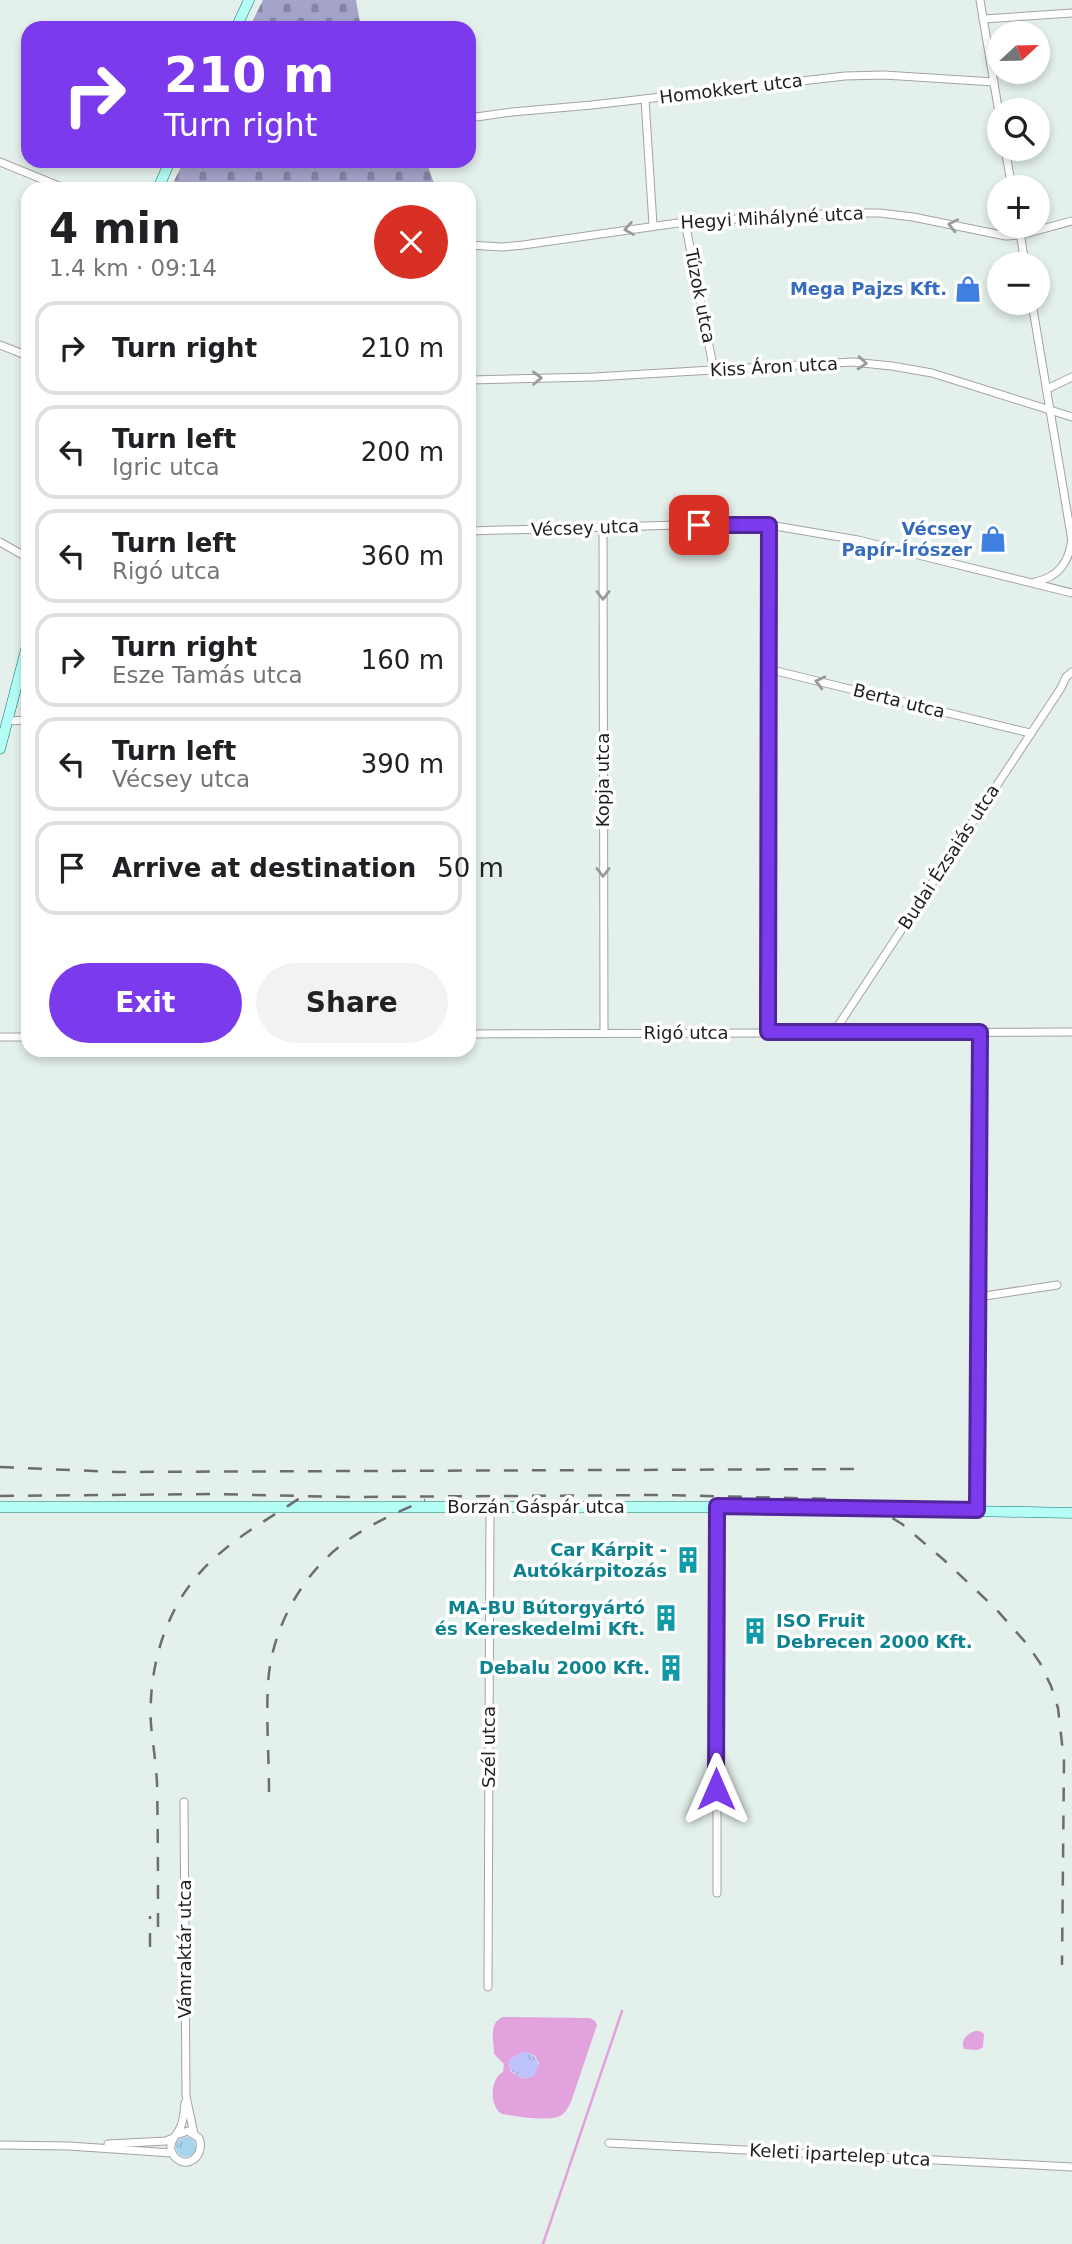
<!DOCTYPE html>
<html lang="en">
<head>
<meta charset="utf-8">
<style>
  body { margin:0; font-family:"DejaVu Sans",sans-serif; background:#f2f2f2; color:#202124; height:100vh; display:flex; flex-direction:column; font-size:26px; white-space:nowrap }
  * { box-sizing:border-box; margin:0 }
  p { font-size:23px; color:#757577 }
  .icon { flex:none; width:38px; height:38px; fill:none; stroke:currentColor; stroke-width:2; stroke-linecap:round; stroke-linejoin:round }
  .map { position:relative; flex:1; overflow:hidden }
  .details { position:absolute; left:21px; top:182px; width:455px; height:875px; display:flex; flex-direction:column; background:#fff; border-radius:21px; box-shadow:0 4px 10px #0003 }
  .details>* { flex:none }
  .top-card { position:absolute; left:21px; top:21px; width:455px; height:147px; border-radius:21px; box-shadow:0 4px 10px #0003; background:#7c3aed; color:#fff; overflow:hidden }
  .needle { width:46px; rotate:68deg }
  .controls { position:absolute; left:987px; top:21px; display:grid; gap:14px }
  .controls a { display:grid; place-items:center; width:63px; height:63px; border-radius:50%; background:#fff; box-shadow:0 4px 10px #0003; font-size:35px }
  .pin { position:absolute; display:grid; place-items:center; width:60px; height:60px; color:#fff; margin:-30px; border-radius:14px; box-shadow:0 4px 10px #0006 }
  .me { position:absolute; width:77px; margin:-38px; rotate:0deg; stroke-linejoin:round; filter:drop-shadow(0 0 5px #0008) }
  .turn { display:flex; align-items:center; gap:24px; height:147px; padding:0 28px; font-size:32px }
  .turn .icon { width:91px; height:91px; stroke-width:2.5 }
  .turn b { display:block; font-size:49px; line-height:60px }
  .round { display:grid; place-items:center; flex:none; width:74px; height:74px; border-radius:37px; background:#f2f2f2 }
  .summary { display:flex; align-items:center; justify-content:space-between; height:119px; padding:0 28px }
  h1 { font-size:42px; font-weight:800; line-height:52px }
  .primary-button { display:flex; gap:14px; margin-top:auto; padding:14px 28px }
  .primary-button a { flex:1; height:80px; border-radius:42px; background:#7c3aed; color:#fff; font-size:28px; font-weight:800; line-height:80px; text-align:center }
  .primary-button a+a { background:#f2f2f2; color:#202124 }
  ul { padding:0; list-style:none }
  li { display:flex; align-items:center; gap:21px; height:94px; margin:0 14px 10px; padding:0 14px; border:4px solid #e0e0e0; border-radius:21px }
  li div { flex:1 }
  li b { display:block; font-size:26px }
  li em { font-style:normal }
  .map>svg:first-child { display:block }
</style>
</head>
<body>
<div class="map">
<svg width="1072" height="2244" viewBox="0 0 1072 2244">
  <defs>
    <pattern id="grass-tufts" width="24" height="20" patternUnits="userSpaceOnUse" patternTransform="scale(1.75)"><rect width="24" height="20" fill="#a7d5ee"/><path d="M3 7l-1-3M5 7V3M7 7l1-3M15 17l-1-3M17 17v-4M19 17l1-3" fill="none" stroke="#8fb6cc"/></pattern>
    <pattern id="cemetery-stones" width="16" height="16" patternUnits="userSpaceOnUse" patternTransform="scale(1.75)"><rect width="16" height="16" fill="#a4a4cb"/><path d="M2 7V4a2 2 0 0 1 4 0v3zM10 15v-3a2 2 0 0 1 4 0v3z" fill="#8585a4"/></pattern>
    <pattern id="park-tufts" width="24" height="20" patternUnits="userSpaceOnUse" patternTransform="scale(1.75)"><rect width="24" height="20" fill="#bfc3fd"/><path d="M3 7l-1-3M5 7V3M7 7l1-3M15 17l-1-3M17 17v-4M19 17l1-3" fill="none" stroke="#a4a7d8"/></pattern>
  </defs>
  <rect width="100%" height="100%" fill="#e4f0eb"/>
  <circle fill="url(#grass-tufts)" cx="186" cy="2147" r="10"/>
  <g fill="url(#cemetery-stones)">
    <path d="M263,0H356L361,28H249Z"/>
    <path d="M184,161H426L436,189H170Z"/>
  </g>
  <path fill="url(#park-tufts)" d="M527,2052C539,2058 541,2065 534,2076L523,2079L510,2070L509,2060L520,2053Z"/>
  <g fill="#e1a2dd" fill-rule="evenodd">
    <path d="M503,2017L590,2018L595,2021L597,2025L571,2102C568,2107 566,2113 560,2116C548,2122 516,2116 502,2114C489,2107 490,2078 503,2072L504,2064L494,2054C494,2040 488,2023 503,2017ZM527,2052L535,2056L539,2063L534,2076L523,2079L510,2071L509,2060L520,2053Z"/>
    <path d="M975,2031H980L984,2034L983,2047L978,2050L964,2049C960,2040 967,2034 975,2031Z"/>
  </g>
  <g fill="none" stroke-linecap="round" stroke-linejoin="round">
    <path stroke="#e1a2dd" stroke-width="2.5" d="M543,2244L622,2011"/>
    <defs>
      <g id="street">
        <path d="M980,0L999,113"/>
        <path d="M983,19L1072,13"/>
        <path d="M645,99L653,225"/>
        <path d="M469,118L512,112L592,105L845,76L884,75L994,82"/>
        <path d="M1005,149L1012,187"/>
        <path d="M0,162L66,189"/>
        <path d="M685,222L714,371"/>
        <path d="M1019,226L1025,264"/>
        <path d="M469,245L502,247L523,245L685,222L841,213H880L913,217L1006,236L1020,235L1072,221"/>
        <path d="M1032,303L1072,541"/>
        <path d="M0,345L28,356"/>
        <path d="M469,380L594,377L852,362L892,366L932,373L1072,417"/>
        <path d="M1047,389L1072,377"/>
        <path d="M603,527L604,1033"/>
        <path d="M469,531L747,523L769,525L858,540L1072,593"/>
        <path d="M0,542L28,558"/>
        <path d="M1035,582C1059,577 1069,562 1072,539"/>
        <path d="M768,669L1030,733"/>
        <path d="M7,721L28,720"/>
        <path d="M768,1032L769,525"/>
        <path d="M834,1032L1061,688L1066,677L1072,672"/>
        <path d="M469,1034L1072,1032"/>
        <path d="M0,1037H28"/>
        <path d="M978,1297L1057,1285"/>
        <path d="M977,1510L980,1032"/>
        <path d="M184,1802L186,2096L194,2134"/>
        <path d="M717,1893V1506"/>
        <path d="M488,1987L490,1507"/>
        <path d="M176,2135L188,2131L199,2138C206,2156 186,2171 174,2156C165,2144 177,2136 181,2126C184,2119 184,2110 185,2103"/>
        <path d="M609,2143L1072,2167"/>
        <path d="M108,2144L166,2141L173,2138"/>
        <path d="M0,2145L69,2146L172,2153"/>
      </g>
      <g id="secondary">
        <path d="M236,28L249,0"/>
        <path d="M158,189L170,161"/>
        <path d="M0,749L28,642"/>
        <path d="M0,1507H775L1072,1513"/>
      </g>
    </defs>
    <use href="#street" stroke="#a3a3a3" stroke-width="9"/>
    <use href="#secondary" stroke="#007c76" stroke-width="11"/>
    <use href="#street" stroke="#fff" stroke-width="7"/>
    <use href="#secondary" stroke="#b5fef6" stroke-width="10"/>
    <g stroke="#6d6d6d" stroke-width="2.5" stroke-dasharray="14 14" stroke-linecap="butt">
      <path d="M0,1467L116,1472L862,1469"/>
      <path d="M0,1496L212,1494L347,1497L663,1495L832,1499L882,1512L902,1524L944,1560L995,1608L1027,1644L1040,1663L1051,1686L1058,1708L1064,1761L1062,1965"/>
      <path d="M269,1792C269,1756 266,1720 268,1684C271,1630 301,1575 344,1543C368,1525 398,1512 425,1500"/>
      <path d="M158,1927C158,1879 158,1831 157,1783C156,1764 153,1744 151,1725C148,1672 163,1616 197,1576C227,1541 266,1521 303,1496"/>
      <path d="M150,1947V1916"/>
    </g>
  </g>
  <defs><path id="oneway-chevron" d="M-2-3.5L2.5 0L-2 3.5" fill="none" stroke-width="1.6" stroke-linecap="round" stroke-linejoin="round" transform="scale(1.75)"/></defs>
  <g stroke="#9a9a9a">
    <use href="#oneway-chevron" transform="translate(953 225) rotate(-167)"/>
    <use href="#oneway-chevron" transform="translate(629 229) rotate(170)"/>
    <use href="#oneway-chevron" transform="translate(862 363) rotate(4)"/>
    <use href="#oneway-chevron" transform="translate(537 378) rotate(-2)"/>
    <use href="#oneway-chevron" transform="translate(603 595) rotate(90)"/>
    <use href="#oneway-chevron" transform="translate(820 682) rotate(-166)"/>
    <use href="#oneway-chevron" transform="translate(603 872) rotate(90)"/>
  </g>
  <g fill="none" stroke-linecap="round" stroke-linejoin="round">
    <defs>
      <path id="route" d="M699,525H769L768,1032H980L977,1510L717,1506L716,1789"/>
    </defs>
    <use href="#route" stroke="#51269a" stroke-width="18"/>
    <use href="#route" stroke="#7c3aed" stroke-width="12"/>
  </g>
  <defs>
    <symbol id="shop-bare" viewBox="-9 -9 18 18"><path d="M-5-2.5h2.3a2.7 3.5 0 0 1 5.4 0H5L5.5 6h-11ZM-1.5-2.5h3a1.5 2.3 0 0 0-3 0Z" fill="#3f7fe0" stroke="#fff" stroke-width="2.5" paint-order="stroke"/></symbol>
    <symbol id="building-bare" viewBox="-9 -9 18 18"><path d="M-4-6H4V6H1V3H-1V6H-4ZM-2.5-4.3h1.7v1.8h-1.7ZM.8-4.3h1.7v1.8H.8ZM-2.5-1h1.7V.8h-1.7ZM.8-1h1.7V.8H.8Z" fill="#0f9aa8" stroke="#fff" stroke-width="2.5" paint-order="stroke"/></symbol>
  </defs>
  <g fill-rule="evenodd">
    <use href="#shop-bare" x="949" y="270" width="38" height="38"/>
    <use href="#shop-bare" x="974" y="520" width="38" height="38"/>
    <use href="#building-bare" x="669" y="1541" width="38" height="38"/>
    <use href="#building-bare" x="647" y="1599" width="38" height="38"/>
    <use href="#building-bare" x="736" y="1612" width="38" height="38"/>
    <use href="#building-bare" x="652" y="1649" width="38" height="38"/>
  </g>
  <g text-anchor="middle" stroke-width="7" stroke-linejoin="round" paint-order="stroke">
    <g font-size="18" fill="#1f1f1f" stroke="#fff">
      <text transform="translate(731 89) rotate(-7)" y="6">Homokkert utca</text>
      <text transform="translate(772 218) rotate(-3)" y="6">Hegyi Mihályné utca</text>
      <text transform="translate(700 296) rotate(79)" y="6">Túzok utca</text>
      <text transform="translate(774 367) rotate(-3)" y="6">Kiss Áron utca</text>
      <text transform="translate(585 528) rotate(-2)" y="6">Vécsey utca</text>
      <text transform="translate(899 701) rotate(14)" y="6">Berta utca</text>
      <text transform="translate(603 780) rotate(-90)" y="6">Kopja utca</text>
      <text transform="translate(949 857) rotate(-57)" y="6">Budai Ézsaiás utca</text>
      <text x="686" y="1039">Rigó utca</text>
      <text x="536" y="1513">Borzán Gáspár utca</text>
      <text transform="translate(489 1747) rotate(-90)" y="6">Szél utca</text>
      <text transform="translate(185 1949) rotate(-90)" y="6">Vámraktár utca</text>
      <text transform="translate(840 2155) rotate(3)" y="6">Keleti ipartelep utca</text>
    </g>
    <g font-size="18" font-weight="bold" fill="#366cbe" stroke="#fff" text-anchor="end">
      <text x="947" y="295">Mega Pajzs Kft.</text>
      <text x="972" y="535">Vécsey<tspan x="972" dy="21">Papír-Írószer</tspan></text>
    </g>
    <g font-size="18" font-weight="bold" fill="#0d838f" stroke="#fff" text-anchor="end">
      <text x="667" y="1556">Car Kárpit -<tspan x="667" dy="21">Autókárpitozás</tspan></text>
      <text x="645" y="1614">MA-BU Bútorgyártó<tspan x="645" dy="21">és Kereskedelmi Kft.</tspan></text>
      <text x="776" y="1627" text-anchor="start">ISO Fruit<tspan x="776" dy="21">Debrecen 2000 Kft.</tspan></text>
      <text x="650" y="1674">Debalu 2000 Kft.</text>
    </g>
  </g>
</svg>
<div class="controls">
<a><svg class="needle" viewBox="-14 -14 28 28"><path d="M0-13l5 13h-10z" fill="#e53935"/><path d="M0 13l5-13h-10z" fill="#757577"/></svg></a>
<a><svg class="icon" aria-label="search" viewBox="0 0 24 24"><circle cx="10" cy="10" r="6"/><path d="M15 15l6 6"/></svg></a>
<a>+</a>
<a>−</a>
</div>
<div class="pin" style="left:699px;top:525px;background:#d93025"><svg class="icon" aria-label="arrive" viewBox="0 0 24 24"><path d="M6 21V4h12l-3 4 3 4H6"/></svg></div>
<svg class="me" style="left:716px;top:1789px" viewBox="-20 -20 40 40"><path d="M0-17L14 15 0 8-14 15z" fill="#7c3aed" stroke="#fff" stroke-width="4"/></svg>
<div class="top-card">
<div class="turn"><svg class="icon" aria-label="right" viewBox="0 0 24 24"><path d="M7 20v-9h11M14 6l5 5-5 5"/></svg><div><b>210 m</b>Turn right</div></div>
</div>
<section class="details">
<div class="summary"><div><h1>4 min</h1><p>1.4 km · 09:14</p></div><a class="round" style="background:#d93025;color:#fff"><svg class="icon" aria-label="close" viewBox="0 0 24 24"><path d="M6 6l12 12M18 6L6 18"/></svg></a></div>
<ul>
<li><svg class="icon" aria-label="right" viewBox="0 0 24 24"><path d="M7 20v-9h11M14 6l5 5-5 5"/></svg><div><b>Turn right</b></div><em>210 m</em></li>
<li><svg class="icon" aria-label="left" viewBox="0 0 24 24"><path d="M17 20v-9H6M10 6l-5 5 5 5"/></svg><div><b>Turn left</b><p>Igric utca</p></div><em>200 m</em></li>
<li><svg class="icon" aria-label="left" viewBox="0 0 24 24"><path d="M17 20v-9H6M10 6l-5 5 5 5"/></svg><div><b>Turn left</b><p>Rigó utca</p></div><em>360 m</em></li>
<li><svg class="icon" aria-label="right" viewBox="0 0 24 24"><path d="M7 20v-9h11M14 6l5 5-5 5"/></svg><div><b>Turn right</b><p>Esze Tamás utca</p></div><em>160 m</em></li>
<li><svg class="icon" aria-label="left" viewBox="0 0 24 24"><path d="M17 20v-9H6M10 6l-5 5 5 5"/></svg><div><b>Turn left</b><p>Vécsey utca</p></div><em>390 m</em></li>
<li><svg class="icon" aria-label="arrive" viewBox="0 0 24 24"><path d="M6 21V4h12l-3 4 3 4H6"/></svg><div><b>Arrive at destination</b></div><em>50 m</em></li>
</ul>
<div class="primary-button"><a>Exit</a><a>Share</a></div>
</section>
</div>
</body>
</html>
